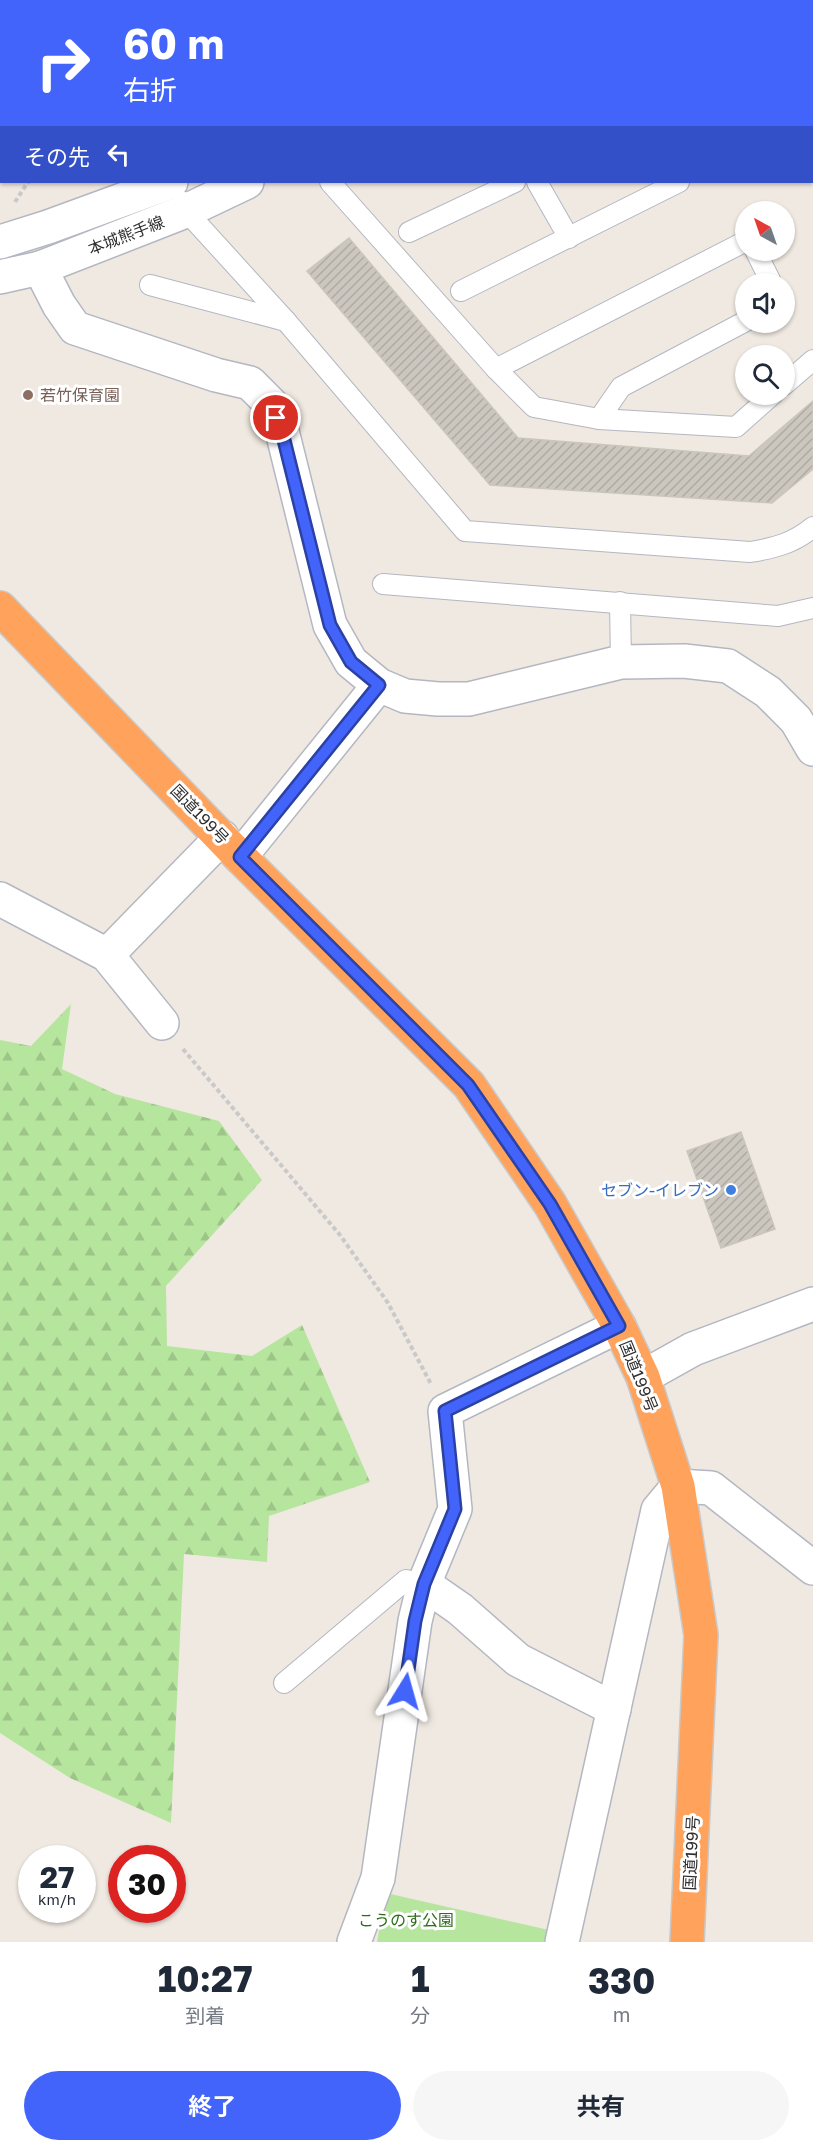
<!DOCTYPE html>
<html lang="ja">
<head>
<meta charset="utf-8">
<style>
  body { margin:0; font-family:"Golos Text","Noto Sans JP",sans-serif; background:#f6f6f7; color:#1f2937; height:100vh; display:flex; flex-direction:column; font-size:22px; white-space:nowrap }
  * { box-sizing:border-box; margin:0 }
  p { font-size:20px; color:#747a83 }
  .icon { flex:none; width:33px; height:33px; fill:none; stroke:currentColor; stroke-width:2; stroke-linecap:round; stroke-linejoin:round }
  .map { position:relative; height:1942px; overflow:hidden }
  .sheet { display:flex; flex-direction:column; background:#fff; flex:1 }
  .sheet>* { flex:none }
  .banner { position:absolute; left:0px; top:0px; width:813px; height:183px; box-shadow:0 2px 4px #0004; background:#4264fb; color:#fff; overflow:hidden }
  .needle { width:39px; rotate:320deg }
  .fabs { position:absolute; left:735px; top:201px; display:grid; gap:12px }
  .fabs a { display:grid; place-items:center; width:60px; height:60px; border-radius:50%; background:#fff; box-shadow:0 2px 4px #0004; font-size:30px }
  .speed { position:absolute; left:18px; top:1845px; display:flex; gap:12px; font-size:30px; font-weight:700; text-align:center }
  .speed>* { display:grid; place-content:center; width:78px; height:78px; border-radius:50%; background:#fff; box-shadow:0 2px 4px #0004; line-height:1 }
  .speed small { font-size:15px; font-weight:400 }
  .speed .limit { border:9px solid #d22; background:#fff; color:#111 }
  .pin { position:absolute; display:grid; place-items:center; width:51px; height:51px; color:#fff; margin:-26px; border:3px solid #fff; border-radius:50%; box-shadow:0 2px 6px #0007 }
  .me { position:absolute; width:66px; margin:-33px; rotate:8deg; stroke-linejoin:round; filter:drop-shadow(0 0 4px #0008) }
  .turn { display:flex; align-items:center; gap:21px; height:126px; padding:0 24px; font-size:27px }
  .turn .icon { width:78px; height:78px; stroke-width:2.5 }
  .turn b { display:block; font-size:42px; line-height:51px }
  .then { display:flex; align-items:center; height:57px; padding:0 24px; background:#0003; gap:12px; font-size:22px }
  .eta { display:flex; justify-content:space-evenly; align-items:center; height:102px; text-align:center }
  .eta b { font-size:36px; font-weight:700; line-height:42px }
  .action { display:flex; gap:12px; margin-top:auto; padding:12px 24px }
  .action a { flex:1; height:69px; border-radius:36px; background:#4264fb; color:#fff; font-size:24px; font-weight:700; line-height:69px; text-align:center }
  .action a+a { background:#f6f6f7; color:#1f2937 }
  .map>svg:first-child { display:block }
</style>
</head>
<body>
<div class="map">
<svg width="813" height="1942" viewBox="0 0 813 1942">
  <defs>
    <pattern id="forest-firs" width="22" height="20" patternUnits="userSpaceOnUse" patternTransform="scale(1.5)"><rect width="22" height="20" fill="#b6e59e"/><path d="M5 1l3.5 6h-7zM16 11l3.5 6h-7z" fill="#9dc588"/></pattern>
    <pattern id="building-hatch" width="6" height="6" patternUnits="userSpaceOnUse" patternTransform="scale(1.5)"><rect width="6" height="6" fill="#cbc7bf"/><path d="M-1 1l2-2M0 6l6-6M5 7l2-2" fill="none" stroke="#afaba4"/></pattern>
  </defs>
  <rect width="100%" height="100%" fill="#efe9e1"/>
  <g fill="#b6e59e">
    <path d="M139,0H429L138,1Z"/>
    <path d="M386,1893L549,1930L546,1942H377Z"/>
  </g>
  <path fill="url(#forest-firs)" d="M71,1004L62,1069L115,1094L219,1121L262,1180L166,1286L167,1346L252,1356L302,1325L370,1482L269,1516L267,1562L184,1554L171,1823L70,1778L0,1733V1040L31,1046Z"/>
  <g fill="url(#building-hatch)" stroke="#cbc5ba" stroke-width="1.5">
    <path d="M349,238L518,438L749,456L813,401V469L772,503L490,485L307,271Z"/>
    <path d="M741,1132L775,1229L721,1248L687,1151Z"/>
  </g>
  <g fill="none" stroke-linecap="round" stroke-linejoin="round">
    <defs>
      <g id="lane">
        <path d="M742,0L743,2"/>
        <path d="M812,17L813,16"/>
        <path d="M812,75L813,74"/>
        <path d="M812,139L813,142"/>
        <path d="M330,182L496,369L534,407L599,419L736,427L773,394"/>
        <path d="M537,182L569,238"/>
        <path d="M184,202L186,211L286,321L465,531L750,552C775,548 794,543 813,527"/>
        <path d="M409,232L515,182"/>
        <path d="M755,250L772,284"/>
        <path d="M150,285L286,321"/>
        <path d="M461,291L679,182"/>
        <path d="M496,369L746,241"/>
        <path d="M784,385L813,360"/>
        <path d="M599,419L621,387L746,321"/>
        <path d="M383,584L778,616L813,608"/>
        <path d="M620,602L621,662"/>
        <path d="M284,1683L406,1580L424,1584"/>
      </g>
      <g id="street">
        <path d="M30,2L31,0"/>
        <path d="M0,40L2,38"/>
        <path d="M240,857L379,685"/>
        <path d="M0,899L107,955L222,837"/>
        <path d="M107,955L162,1023"/>
        <path d="M424,1584L455,1509L445,1411L619,1326"/>
        <path d="M354,1942L378,1878L415,1621L424,1584L460,1609L518,1660L614,1709"/>
        <path d="M562,1942L658,1510L678,1486L711,1488L813,1568"/>
      </g>
      <g id="secondary">
        <path d="M540,2L543,0"/>
        <path d="M611,2L614,0"/>
        <path d="M0,242L48,227L171,182"/>
        <path d="M40,268L59,305L75,328L216,375L250,383L271,404L282,431L330,625L351,662L379,685L405,696L438,699H469L621,662L684,661L728,666L768,692L796,720L813,749"/>
        <path d="M0,277L40,268L186,211L247,182"/>
        <path d="M643,1377L693,1349L813,1304"/>
      </g>
      <path id="highway" d="M0,608L240,857L469,1085L550,1204L619,1326L643,1377L678,1486L701,1635L687,1942"/>
    </defs>
    <use href="#lane" stroke="#b4b7c1" stroke-width="22"/>
    <use href="#street" stroke="#b4b7c1" stroke-width="36"/>
    <use href="#secondary" stroke="#b4b7c1" stroke-width="36"/>
    <use href="#highway" stroke="#c9c9c9" stroke-width="36"/>
    <g stroke="#c9c9c9" stroke-width="4" stroke-dasharray="4.5 3" stroke-linecap="butt">
      <path d="M497,0L498,2"/>
      <path d="M152,2L153,0"/>
      <path d="M421,2L425,0"/>
      <path d="M15,202L28,182"/>
      <path d="M183,1049L340,1235L388,1303L431,1384"/>
    </g>
    <use href="#lane" stroke="#fff" stroke-width="20"/>
    <use href="#street" stroke="#fff" stroke-width="33"/>
    <use href="#secondary" stroke="#fff" stroke-width="33"/>
    <use href="#highway" stroke="#ffa35c" stroke-width="33"/>
  </g>
  <g fill="none" stroke-linecap="round" stroke-linejoin="round">
    <defs>
      <path id="route" d="M276,418L282,432L330,625L351,662L379,685L240,857L468,1085L550,1204L619,1326L445,1411L455,1509L424,1584L415,1621L405,1691"/>
    </defs>
    <use href="#route" stroke="#2b41a3" stroke-width="15"/>
    <use href="#route" stroke="#4264fb" stroke-width="10"/>
  </g>
  <circle fill="#8d6e63" stroke="#fff" stroke-width="2" cx="28" cy="395" r="6"/>
  <circle fill="#3f7fe0" stroke="#fff" stroke-width="2" cx="731" cy="1190" r="6"/>
  <g text-anchor="middle" stroke-width="6" stroke-linejoin="round" paint-order="stroke">
    <g font-size="16" fill="#2e2e2e" stroke="#fff">
      <text transform="translate(126 235) rotate(-21)" y="6">本城熊手線</text>
      <text transform="translate(200 814) rotate(46)" y="6">国道199号</text>
      <text transform="translate(639 1376) rotate(68)" y="6">国道199号</text>
      <text transform="translate(691 1853) rotate(-87)" y="6">国道199号</text>
    </g>
    <g font-size="16" fill="#785e54" stroke="#fff" text-anchor="start">
      <text x="40" y="401">若竹保育園</text>
    </g>
    <g font-size="16" fill="#366cbe" stroke="#fff" text-anchor="end">
      <text x="719" y="1196">セブン-イレブン</text>
    </g>
    <g font-size="16" fill="#2c6e1b" stroke="#fff">
      <text x="406" y="1926">こうのす公園</text>
    </g>
  </g>
</svg>
<div class="fabs">
<a><svg class="needle" viewBox="-14 -14 28 28"><path d="M0-13l5 13h-10z" fill="#e53935"/><path d="M0 13l5-13h-10z" fill="#747a83"/></svg></a>
<a><svg class="icon" aria-label="sound" viewBox="0 0 24 24"><path d="M4 9h4l5-4v14l-5-4H4zM17 9q2 3 0 6"/></svg></a>
<a><svg class="icon" aria-label="search" viewBox="0 0 24 24"><circle cx="10" cy="10" r="6"/><path d="M15 15l6 6"/></svg></a>
</div>
<div class="speed"><div>27<small>km/h</small></div><div class="limit">30</div></div>
<div class="pin" style="left:276px;top:418px;background:#d93025"><svg class="icon" aria-label="arrive" viewBox="0 0 24 24"><path d="M6 21V4h12l-3 4 3 4H6"/></svg></div>
<svg class="me" style="left:405px;top:1691px" viewBox="-20 -20 40 40"><path d="M0-17L14 15 0 8-14 15z" fill="#4264fb" stroke="#fff" stroke-width="4"/></svg>
<div class="banner">
<div class="turn"><svg class="icon" aria-label="right" viewBox="0 0 24 24"><path d="M7 20v-9h11M14 6l5 5-5 5"/></svg><div><b>60 m</b>右折</div></div>
<div class="then">その先<svg class="icon" aria-label="left" viewBox="0 0 24 24"><path d="M17 20v-9H6M10 6l-5 5 5 5"/></svg></div>
</div>
</div>
<section class="sheet">
<div class="eta">
<div><b>10:27</b><p>到着</p></div>
<div><b>1</b><p>分</p></div>
<div><b>330</b><p>m</p></div>
</div>
<div class="action"><a>終了</a><a>共有</a></div>
</section>
</body>
</html>
